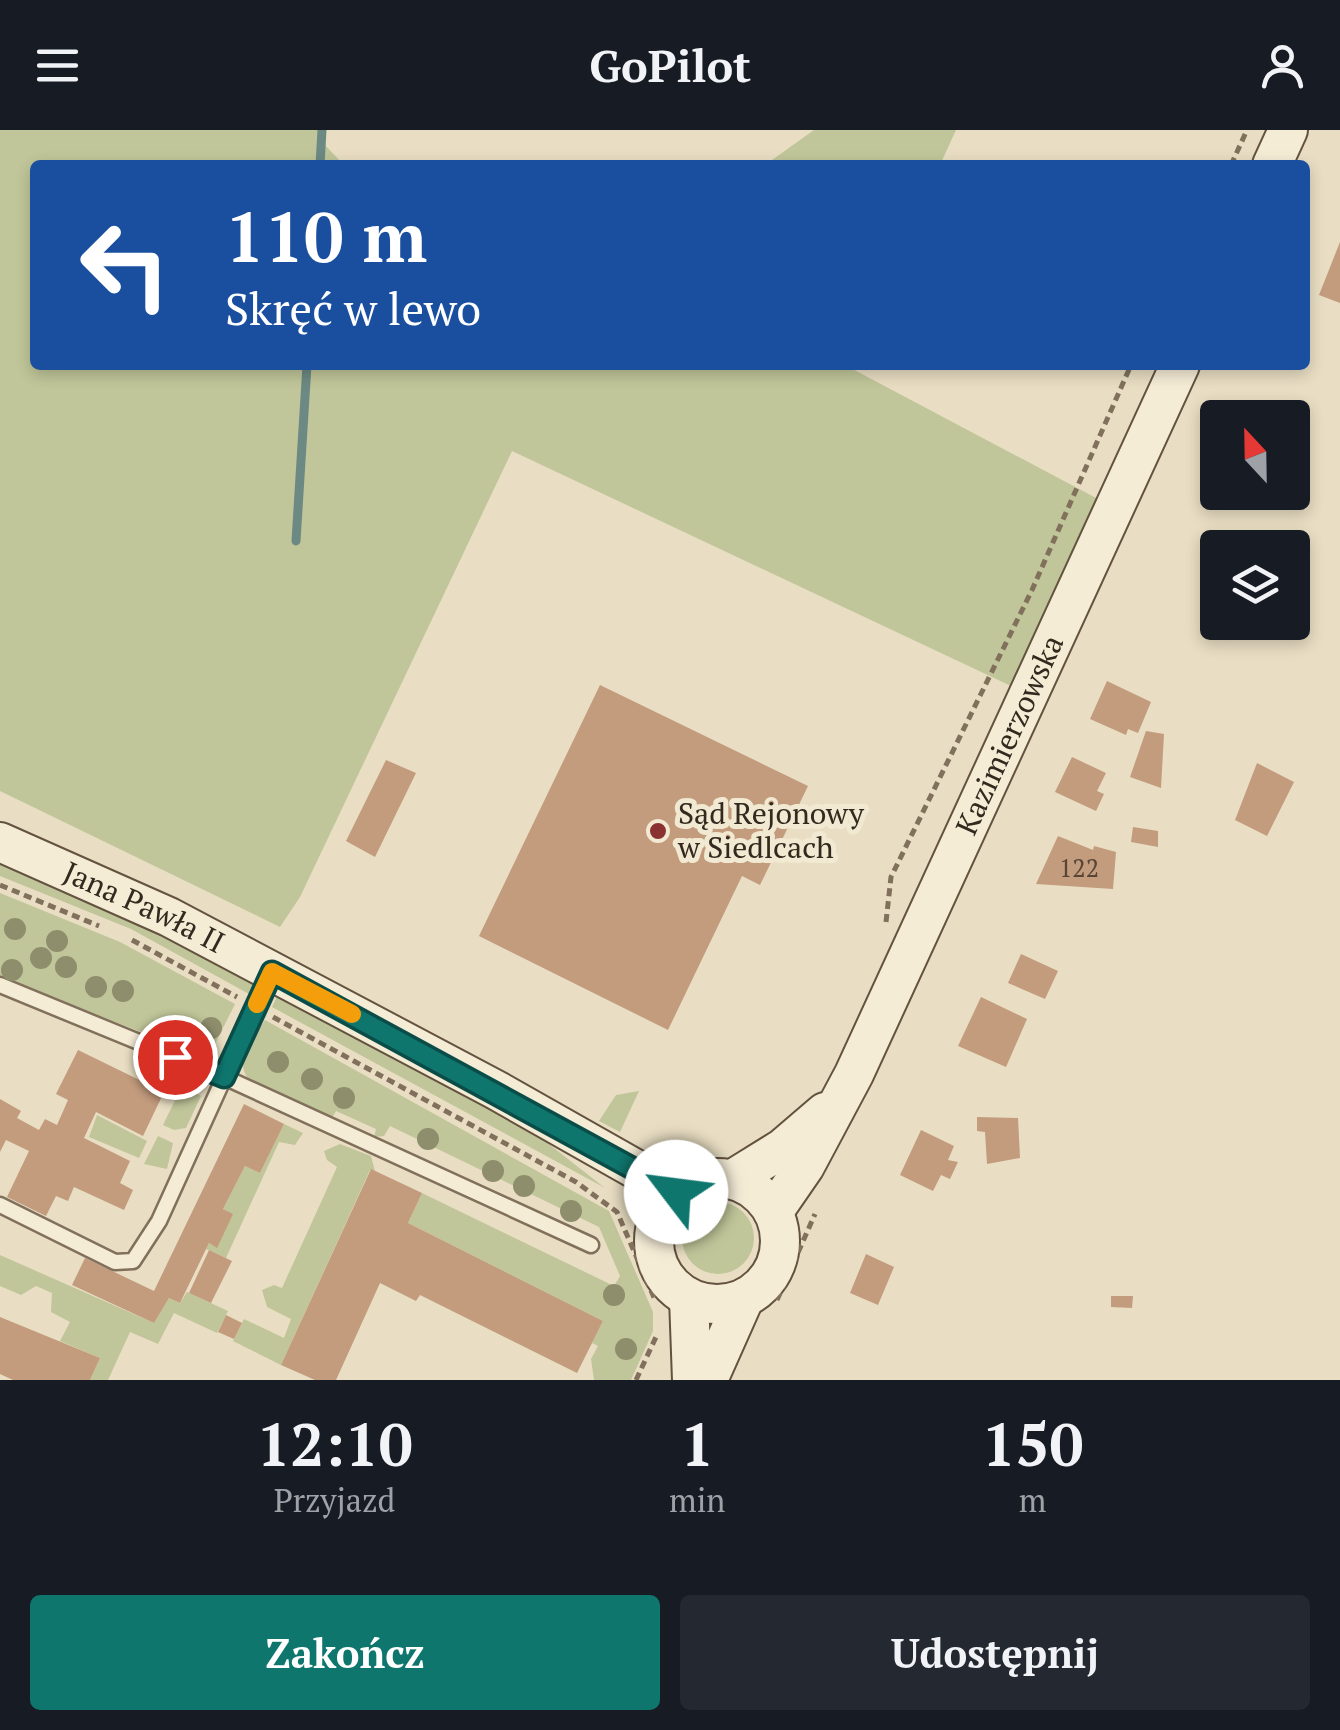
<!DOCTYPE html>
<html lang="pl">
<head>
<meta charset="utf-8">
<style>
  body { margin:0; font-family:"PT Serif",serif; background:#242831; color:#f1f3f6; height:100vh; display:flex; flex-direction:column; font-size:38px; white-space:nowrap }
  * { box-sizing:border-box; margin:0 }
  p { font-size:32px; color:#9ea1a6 }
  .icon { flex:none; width:55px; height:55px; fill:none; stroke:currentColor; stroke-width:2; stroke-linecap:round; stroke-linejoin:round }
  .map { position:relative; height:1250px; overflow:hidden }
  .sheet { display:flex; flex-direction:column; background:#171b24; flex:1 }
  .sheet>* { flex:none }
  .hud { position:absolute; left:30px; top:30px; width:1280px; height:210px; border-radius:10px; box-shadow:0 5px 15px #0003; background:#1a4fa0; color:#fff; overflow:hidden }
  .needle { width:65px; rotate:338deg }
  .controls { position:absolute; left:1200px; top:270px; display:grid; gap:20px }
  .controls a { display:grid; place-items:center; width:110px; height:110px; border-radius:10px; background:#171b24; box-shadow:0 5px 15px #0003; font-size:50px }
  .pin { position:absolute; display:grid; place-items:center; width:85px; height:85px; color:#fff; margin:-42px; border:5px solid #fff; border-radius:50%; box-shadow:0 2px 10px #0007 }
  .me { position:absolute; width:110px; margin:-55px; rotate:300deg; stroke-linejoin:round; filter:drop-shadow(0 0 8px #0008) }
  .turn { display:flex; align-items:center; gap:35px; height:210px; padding:0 30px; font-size:45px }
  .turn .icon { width:130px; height:130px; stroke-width:2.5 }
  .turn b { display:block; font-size:70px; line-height:85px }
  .eta { display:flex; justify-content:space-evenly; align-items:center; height:170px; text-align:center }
  .eta b { font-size:60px; font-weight:600; line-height:70px }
  .action { display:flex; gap:20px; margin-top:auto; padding:20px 30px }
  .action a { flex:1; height:115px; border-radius:10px; background:#0f766e; color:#fff; font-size:40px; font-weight:600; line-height:115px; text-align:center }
  .action a+a { background:#242831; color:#f1f3f6 }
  header { display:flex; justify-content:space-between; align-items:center; height:130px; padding:0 30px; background:#171b24; font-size:45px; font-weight:600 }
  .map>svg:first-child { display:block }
</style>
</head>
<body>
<header><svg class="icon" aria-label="menu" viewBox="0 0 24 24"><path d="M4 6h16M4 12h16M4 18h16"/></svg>GoPilot<svg class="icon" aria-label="person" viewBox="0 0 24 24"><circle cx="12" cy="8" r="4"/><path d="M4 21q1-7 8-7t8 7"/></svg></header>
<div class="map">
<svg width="1340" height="1250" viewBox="0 0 1340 1250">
  <rect width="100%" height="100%" fill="#e9dec3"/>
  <g fill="#c0c699">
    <path d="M0,0H323L322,12L344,35H35V235H845L1098,369L1011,556L512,321L300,767L280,797L0,661Z"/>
    <path d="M814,0H956L940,35H765Z"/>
    <path d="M0,729L101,771L251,846L254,855L249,864L131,799L0,746Z"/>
    <path d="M0,763L120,812L235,874L208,928L0,847Z"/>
    <path d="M284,864L522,993L605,1058L272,877L277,866Z"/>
    <path d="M265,890L609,1081L653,1182V1201L631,1250H594L591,1229L598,1216L592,1213L603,1191L408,1093L422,1063L614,1156L620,1146L599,1097L390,996L384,1006L374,1007L376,999L336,981L332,988L250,951C232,930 253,909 265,890Z"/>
    <path d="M183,954L201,966L186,998L174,1000L163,995Z"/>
    <path d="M639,961L620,1002L599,991L616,965Z"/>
    <path d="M97,985L147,1011L139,1028L89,1007Z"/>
    <path d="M284,994L303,1003L295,1015L279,1012L226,1128L206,1119L209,1113L216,1117L232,1084L223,1079L245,1036L260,1043Z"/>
    <path d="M158,1006L173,1013L167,1039L144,1034Z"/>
    <path d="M340,1014L371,1026L375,1041L370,1040L281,1235L233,1211L244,1189L284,1208L291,1189L267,1177L262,1160L274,1155L282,1158L337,1037L327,1030L324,1021Z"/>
    <circle cx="718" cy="1108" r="36"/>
    <path d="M0,1125L154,1193L169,1168L180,1173L187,1162L228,1181L217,1203L174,1183L158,1214L130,1202L108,1250H90L100,1228L60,1211L70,1192L51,1182L52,1163L36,1156L21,1165L0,1156Z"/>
  </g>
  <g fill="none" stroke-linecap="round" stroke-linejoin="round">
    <g stroke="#6d8983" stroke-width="9">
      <path d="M320,35L322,0"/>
      <path d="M296,411L307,235"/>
    </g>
  </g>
  <g fill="#c39b7d">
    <path d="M1340,112V173L1319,165Z"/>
    <path d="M1107,551L1151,572L1138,603L1128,599L1126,605L1090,589Z"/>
    <path d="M600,555L808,656L760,755L742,746L668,900L479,806Z"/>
    <path d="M1146,601L1164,604L1161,658L1130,647Z"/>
    <path d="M1072,627L1106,643L1097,661L1104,664L1096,681L1055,662Z"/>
    <path d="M386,630L416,643L375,727L346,711Z"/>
    <path d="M1257,633L1294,652L1267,706L1235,690Z"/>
    <path d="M1133,697L1158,701V717L1131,712Z"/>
    <path d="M1058,706L1093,720L1094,716L1116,722L1113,759L1036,754Z"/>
    <path d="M1021,824L1058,841L1045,869L1008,853Z"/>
    <path d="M981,867L1027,889L1006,937L958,916Z"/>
    <path d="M78,920L164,962L143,1006L96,982L84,1008L130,1031L120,1053L133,1060L124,1080L74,1057L68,1071L56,1066L46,1086L7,1067L29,1021L6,1010L0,1022V969L21,981L17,988L39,1000L45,989L57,995L68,970L56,964Z"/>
    <path d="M244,974L284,994L260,1043L245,1036L223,1079L233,1084L217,1118L209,1113L180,1173L169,1168L154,1193L72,1155L85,1128L154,1161Z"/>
    <path d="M977,987L1018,988L1020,1028L987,1034L985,1002L977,1001Z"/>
    <path d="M921,1000L954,1016L948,1030L958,1032L950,1049L941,1045L933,1061L900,1045Z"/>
    <path d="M371,1039L422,1063L408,1093L603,1191L577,1243L420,1165L416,1171L380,1153L336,1250H315L281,1235Z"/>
    <path d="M209,1120L232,1131L211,1173L189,1163Z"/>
    <path d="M866,1124L894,1137L878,1175L850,1163Z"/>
    <path d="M1111,1166H1133L1132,1178L1111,1177Z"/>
    <path d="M226,1185L242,1193L234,1209L218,1202Z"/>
    <path d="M0,1187L100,1228L90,1250H13L0,1244Z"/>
  </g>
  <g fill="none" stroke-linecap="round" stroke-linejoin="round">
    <defs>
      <g id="lane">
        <path d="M0,855L224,947L591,1115"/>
        <path d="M0,1075L115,1132L133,1131L159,1091L272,842"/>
      </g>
      <g id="secondary">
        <path d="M1272,35L1288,0"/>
        <path id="s1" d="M0,712L169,787L496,960L676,1062"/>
        <circle cx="717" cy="1111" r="63"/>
        <path d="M733,1049L783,1018L825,982"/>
        <path id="s2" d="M774,1081L805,1036L854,944L1180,235"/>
        <path d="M689,1168L692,1250"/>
        <path d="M708,1250L744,1169"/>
      </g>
    </defs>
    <use href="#lane" stroke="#81705c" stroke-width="19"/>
    <use href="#secondary" stroke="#63523f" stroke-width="42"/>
    <g stroke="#81705c" stroke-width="5" stroke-dasharray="8 5" stroke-linecap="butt">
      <path d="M1231,35L1247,0"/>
      <path d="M0,755L99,796"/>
      <path d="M886,792L891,747L1032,460L1131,235"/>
      <path d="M132,810L237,867"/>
      <path d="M273,887L576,1052L617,1082L656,1172"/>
      <path d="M777,1170L815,1084"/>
      <path d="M636,1250L656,1207"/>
    </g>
    <use href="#lane" stroke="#f5ecd6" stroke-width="14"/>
    <use href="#secondary" stroke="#f5ecd6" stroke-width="38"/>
  </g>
  <g fill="#8e8e6d">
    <circle cx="15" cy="799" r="11"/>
    <circle cx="57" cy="811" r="11"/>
    <circle cx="41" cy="828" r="11"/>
    <circle cx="66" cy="837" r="11"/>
    <circle cx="12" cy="840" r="11"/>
    <circle cx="96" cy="857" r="11"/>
    <circle cx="123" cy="861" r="11"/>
    <circle cx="211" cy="898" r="11"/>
    <circle cx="278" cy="932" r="11"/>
    <circle cx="312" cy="949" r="11"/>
    <circle cx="344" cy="968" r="11"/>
    <circle cx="428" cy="1009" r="11"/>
    <circle cx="493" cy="1041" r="11"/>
    <circle cx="524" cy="1056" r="11"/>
    <circle cx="571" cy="1081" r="11"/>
    <circle cx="614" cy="1165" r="11"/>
    <circle cx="626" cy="1219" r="11"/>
  </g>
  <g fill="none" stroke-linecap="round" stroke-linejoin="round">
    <defs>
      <path id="route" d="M175,927L224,947L272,842L676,1062"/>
    </defs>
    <use href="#route" stroke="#0a4d48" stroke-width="25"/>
    <use href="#route" stroke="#0f766e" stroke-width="18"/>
    <path stroke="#f59e0b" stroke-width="18" d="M257,874L272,842L352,884"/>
  </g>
  <circle fill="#8a3232" stroke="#f1e9d2" stroke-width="4" cx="658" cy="701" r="10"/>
  <g text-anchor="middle" stroke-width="10" stroke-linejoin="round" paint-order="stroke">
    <g font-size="25" fill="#574636">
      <text x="1079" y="747">122</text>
    </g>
    <g font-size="30" fill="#33291e" stroke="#f1e9d2">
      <text dy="10" stroke="none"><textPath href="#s2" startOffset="532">Kazimierzowska</textPath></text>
      <text dy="10" stroke="none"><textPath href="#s1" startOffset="158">Jana Pawła II</textPath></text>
    </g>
    <g font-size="30" fill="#33291e" stroke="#f1e9d2" text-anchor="start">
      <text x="678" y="694">Sąd Rejonowy<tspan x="678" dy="34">w Siedlcach</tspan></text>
    </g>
  </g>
</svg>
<div class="controls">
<a><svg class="needle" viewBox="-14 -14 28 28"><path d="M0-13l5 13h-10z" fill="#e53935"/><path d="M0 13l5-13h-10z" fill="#9ea1a6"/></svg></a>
<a><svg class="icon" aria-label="layers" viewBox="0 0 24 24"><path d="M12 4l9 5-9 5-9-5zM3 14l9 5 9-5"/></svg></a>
</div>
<div class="pin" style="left:175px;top:927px;background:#d93025"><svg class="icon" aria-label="arrive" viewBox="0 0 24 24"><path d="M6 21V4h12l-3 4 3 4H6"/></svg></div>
<svg class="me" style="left:676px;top:1062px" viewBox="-20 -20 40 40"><circle r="19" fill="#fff"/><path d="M0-13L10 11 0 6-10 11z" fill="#0f766e"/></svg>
<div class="hud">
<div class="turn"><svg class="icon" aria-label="left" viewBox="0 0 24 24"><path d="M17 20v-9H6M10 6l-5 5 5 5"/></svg><div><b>110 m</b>Skręć w lewo</div></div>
</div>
</div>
<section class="sheet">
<div class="eta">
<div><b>12:10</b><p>Przyjazd</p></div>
<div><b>1</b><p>min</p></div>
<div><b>150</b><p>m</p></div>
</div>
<div class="action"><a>Zakończ</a><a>Udostępnij</a></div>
</section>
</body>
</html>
